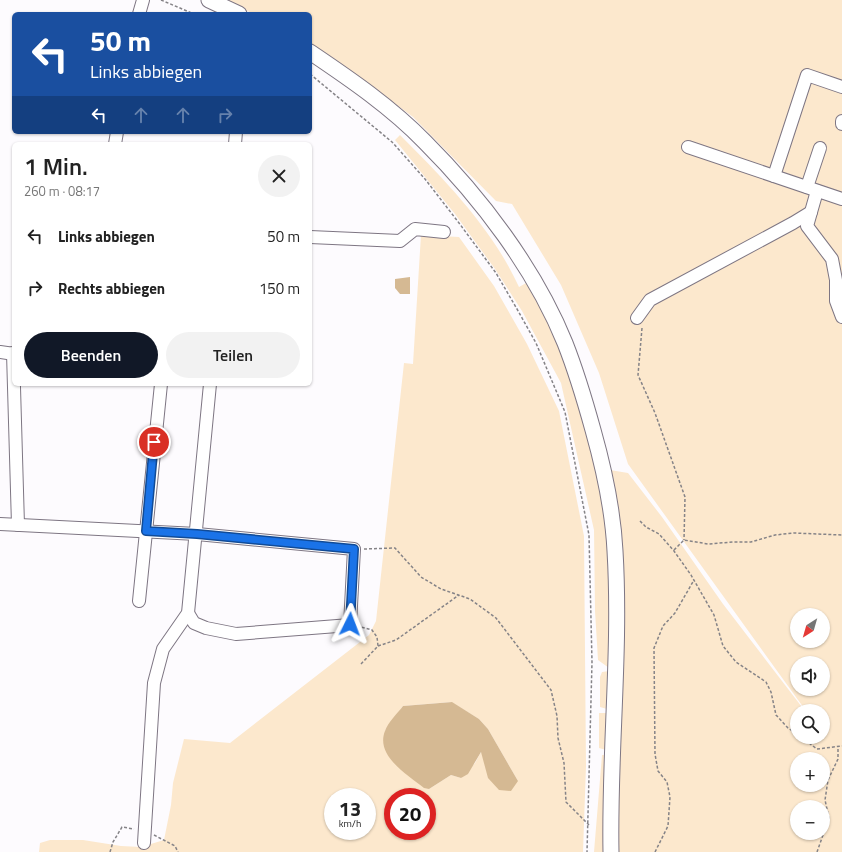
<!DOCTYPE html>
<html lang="de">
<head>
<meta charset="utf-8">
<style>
  body { margin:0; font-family:"Titillium Web",sans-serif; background:#f2f2f2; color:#222; height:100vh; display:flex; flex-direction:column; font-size:15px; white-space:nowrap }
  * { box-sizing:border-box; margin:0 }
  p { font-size:13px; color:#767676 }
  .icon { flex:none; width:22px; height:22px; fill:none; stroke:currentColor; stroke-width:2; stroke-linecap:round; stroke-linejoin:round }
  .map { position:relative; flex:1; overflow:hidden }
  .side { position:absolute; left:12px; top:142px; width:300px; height:244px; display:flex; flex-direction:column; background:#fff; border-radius:6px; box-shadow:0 1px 3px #0004 }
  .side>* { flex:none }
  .guide { position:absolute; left:12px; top:12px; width:300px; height:122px; border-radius:6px; box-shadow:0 1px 3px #0004; background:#1a4fa0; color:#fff; overflow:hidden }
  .needle { width:26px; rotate:217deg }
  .buttons { position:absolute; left:790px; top:608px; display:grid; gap:8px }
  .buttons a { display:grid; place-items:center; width:40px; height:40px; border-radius:50%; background:#fff; box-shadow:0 1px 3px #0004; font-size:20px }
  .speed { position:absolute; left:324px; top:788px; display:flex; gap:8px; font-size:20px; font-weight:700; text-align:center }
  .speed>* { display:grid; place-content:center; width:52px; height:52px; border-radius:50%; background:#fff; box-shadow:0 1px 3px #0004; line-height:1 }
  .speed small { font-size:10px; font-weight:400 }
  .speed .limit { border:6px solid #d22; background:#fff; color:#111 }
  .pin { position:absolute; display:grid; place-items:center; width:34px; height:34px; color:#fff; margin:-17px; border:2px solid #fff; border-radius:50%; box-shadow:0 1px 4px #0007 }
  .me { position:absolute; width:44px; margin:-22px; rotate:3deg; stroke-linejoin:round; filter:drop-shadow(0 0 3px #0008) }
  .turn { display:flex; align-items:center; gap:14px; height:84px; padding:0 12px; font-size:18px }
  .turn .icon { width:52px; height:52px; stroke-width:2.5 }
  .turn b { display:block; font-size:28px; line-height:34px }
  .lanes { display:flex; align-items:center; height:38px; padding:0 12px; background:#0003; justify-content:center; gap:20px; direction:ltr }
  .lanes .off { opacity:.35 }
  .round { display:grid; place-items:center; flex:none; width:42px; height:42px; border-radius:21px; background:#f2f2f2 }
  .overview { display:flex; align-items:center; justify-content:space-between; height:68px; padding:0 12px }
  h1 { font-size:24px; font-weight:600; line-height:30px }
  .button { display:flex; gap:8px; margin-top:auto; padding:8px 12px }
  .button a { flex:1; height:46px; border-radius:24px; background:#111827; color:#fff; font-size:16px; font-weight:600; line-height:46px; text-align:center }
  .button a+a { background:#f2f2f2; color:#222 }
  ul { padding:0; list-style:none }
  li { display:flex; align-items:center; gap:12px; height:52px; padding:0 12px }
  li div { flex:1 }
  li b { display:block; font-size:15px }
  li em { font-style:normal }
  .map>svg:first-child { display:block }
</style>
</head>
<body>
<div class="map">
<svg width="842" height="852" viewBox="0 0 842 852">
  <rect width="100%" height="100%" fill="#fdfbfe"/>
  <g fill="#fce8cd" fill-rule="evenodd">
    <path d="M225,0H842V852H617L610,470L628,473L662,517L723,604L805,711H797V737H823V711H806L628,464L599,373L561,285L512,204L496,201L413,117L332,57L310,45V14H254ZM797,615H823V641H797ZM797,663H823V689H797ZM797,759H823V785H797ZM797,807H823V833H797Z"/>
    <path d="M400,135C445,180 492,228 519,287L528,282C559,340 584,403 598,468C613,540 611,613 609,685C608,741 606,796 605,852H594L602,755H605L606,750L599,748V713H607V709L600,707V677L602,672L609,671V668L598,660L595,611L594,530L561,383L522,311L495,269L455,214L395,140Z"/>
    <path d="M421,235L459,237L494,286L527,344L559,411L584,536L586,766L583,852H39L40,843L50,840H83L121,846L141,847L164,840L171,805L173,783L184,739L230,743L369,635L376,621L404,363L413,364ZM451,702L479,719L488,729L518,781L481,752L475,763L461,778L451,775L429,789L385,731L403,706ZM333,797H367V831H333ZM393,797H427V831H393Z"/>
  </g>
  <g fill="#d5b993">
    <path d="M410,277V294H400L395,288V279Z"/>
    <path d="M452,702L479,719L488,729L518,781L511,791L499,790L488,778L481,752L468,774L461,778L451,775L429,789L424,788C408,775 375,756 385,731C388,722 398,713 403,706Z"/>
  </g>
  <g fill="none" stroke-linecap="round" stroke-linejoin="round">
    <defs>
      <g id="minor">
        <path d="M139,14L143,0"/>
        <path d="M842,121V124"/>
        <path d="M115,144L117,132"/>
        <path d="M235,144L236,132"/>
        <path d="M688,147L842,199"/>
        <path d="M774,176L807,75L842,87"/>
        <path d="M807,187L820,148"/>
        <path d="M817,191L807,226L832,259L836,280V301L842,317"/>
        <path d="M310,237L400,241L415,229L444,232"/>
        <path d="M637,318L650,300L793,223L811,212"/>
        <path d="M0,352L14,354"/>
        <path d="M13,353L18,525"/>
        <path d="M0,524L197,534L354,549L350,625L236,634L206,628L194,623L188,613"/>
        <path d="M139,601L161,384"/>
        <path d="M144,843L154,683L163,649L188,613L210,384"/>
      </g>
      <g id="major">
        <path d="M209,0L239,14"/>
        <path d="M310,52C350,79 391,107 425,142C481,198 535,269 565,343C576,371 585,401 593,430C604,469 613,510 615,551C621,651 609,752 611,852"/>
      </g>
    </defs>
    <use href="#minor" stroke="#7e7683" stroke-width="14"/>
    <use href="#major" stroke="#7e7683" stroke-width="17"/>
    <g stroke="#858387" stroke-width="1.5" stroke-dasharray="3 2" stroke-linecap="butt">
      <path d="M161,0L194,14"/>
      <path d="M310,74L392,142L425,179L459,223L496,273L517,309L536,343L565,412L589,535L592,662L587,852"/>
      <path d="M642,328L638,375L655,413L685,497L684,540"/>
      <path d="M640,521L646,527L659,534L674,551L691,575L714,615L723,646L736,662L766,682L771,692L776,715L788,728L797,734"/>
      <path d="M364,549L395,548L421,577L441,589L470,599L496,618L551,690L557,716L558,738L564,763L566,802L589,825"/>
      <path d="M674,550L684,540L708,544L733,542H751L775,535L794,533L842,535"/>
      <path d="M378,646L396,640L459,595"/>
      <path d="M361,664L378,646L377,637L372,630L361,627"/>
      <path d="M801,737L817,749L842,746"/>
      <path d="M154,835L175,846L178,852"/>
      <path d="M110,852L113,842L122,827L134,829"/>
      <path d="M655,852L668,826L670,797L667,782L658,771L655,754L654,648L663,626L675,613L694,580"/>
      <path d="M817,852L829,818L825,800L828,780L838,759V747"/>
    </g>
    <use href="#minor" stroke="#fff" stroke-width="12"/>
    <use href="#major" stroke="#fff" stroke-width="15"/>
  </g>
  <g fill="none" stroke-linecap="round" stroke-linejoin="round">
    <defs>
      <path id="route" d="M154,442L146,531L197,534L354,549L350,624"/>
    </defs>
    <use href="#route" stroke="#114b97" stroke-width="10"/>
    <use href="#route" stroke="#1a73e8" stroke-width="7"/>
  </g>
</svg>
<div class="buttons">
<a><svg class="needle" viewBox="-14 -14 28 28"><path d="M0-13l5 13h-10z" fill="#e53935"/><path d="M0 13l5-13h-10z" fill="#767676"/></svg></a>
<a><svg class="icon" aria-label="sound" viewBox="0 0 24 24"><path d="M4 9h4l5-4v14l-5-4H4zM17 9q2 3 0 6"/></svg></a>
<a><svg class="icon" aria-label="search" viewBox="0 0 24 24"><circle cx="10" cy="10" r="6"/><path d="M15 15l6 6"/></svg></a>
<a>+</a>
<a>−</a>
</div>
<div class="speed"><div>13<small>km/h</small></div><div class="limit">20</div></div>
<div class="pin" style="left:154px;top:442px;background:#d93025"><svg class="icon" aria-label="arrive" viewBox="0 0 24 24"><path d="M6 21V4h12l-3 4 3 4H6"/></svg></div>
<svg class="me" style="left:350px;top:624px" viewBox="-20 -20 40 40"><path d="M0-17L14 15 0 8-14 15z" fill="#1a73e8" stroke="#fff" stroke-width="4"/></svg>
<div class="guide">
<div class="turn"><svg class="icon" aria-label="left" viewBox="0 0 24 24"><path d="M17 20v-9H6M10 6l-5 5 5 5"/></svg><div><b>50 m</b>Links abbiegen</div></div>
<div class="lanes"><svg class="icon" aria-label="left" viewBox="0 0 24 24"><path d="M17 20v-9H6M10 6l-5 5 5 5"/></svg><svg class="icon off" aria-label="ahead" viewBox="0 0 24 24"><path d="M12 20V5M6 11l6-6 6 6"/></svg><svg class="icon off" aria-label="ahead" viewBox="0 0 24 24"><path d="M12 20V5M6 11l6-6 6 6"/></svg><svg class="icon off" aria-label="right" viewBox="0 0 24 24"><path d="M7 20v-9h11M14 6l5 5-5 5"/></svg></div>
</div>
<section class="side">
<div class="overview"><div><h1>1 Min.</h1><p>260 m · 08:17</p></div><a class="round"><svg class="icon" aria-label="close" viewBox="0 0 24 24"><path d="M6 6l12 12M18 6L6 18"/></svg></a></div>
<ul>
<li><svg class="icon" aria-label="left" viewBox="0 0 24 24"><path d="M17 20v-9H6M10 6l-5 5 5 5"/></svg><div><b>Links abbiegen</b></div><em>50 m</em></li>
<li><svg class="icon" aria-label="right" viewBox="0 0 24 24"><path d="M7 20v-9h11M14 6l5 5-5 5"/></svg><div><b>Rechts abbiegen</b></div><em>150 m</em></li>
</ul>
<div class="button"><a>Beenden</a><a>Teilen</a></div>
</section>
</div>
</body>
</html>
